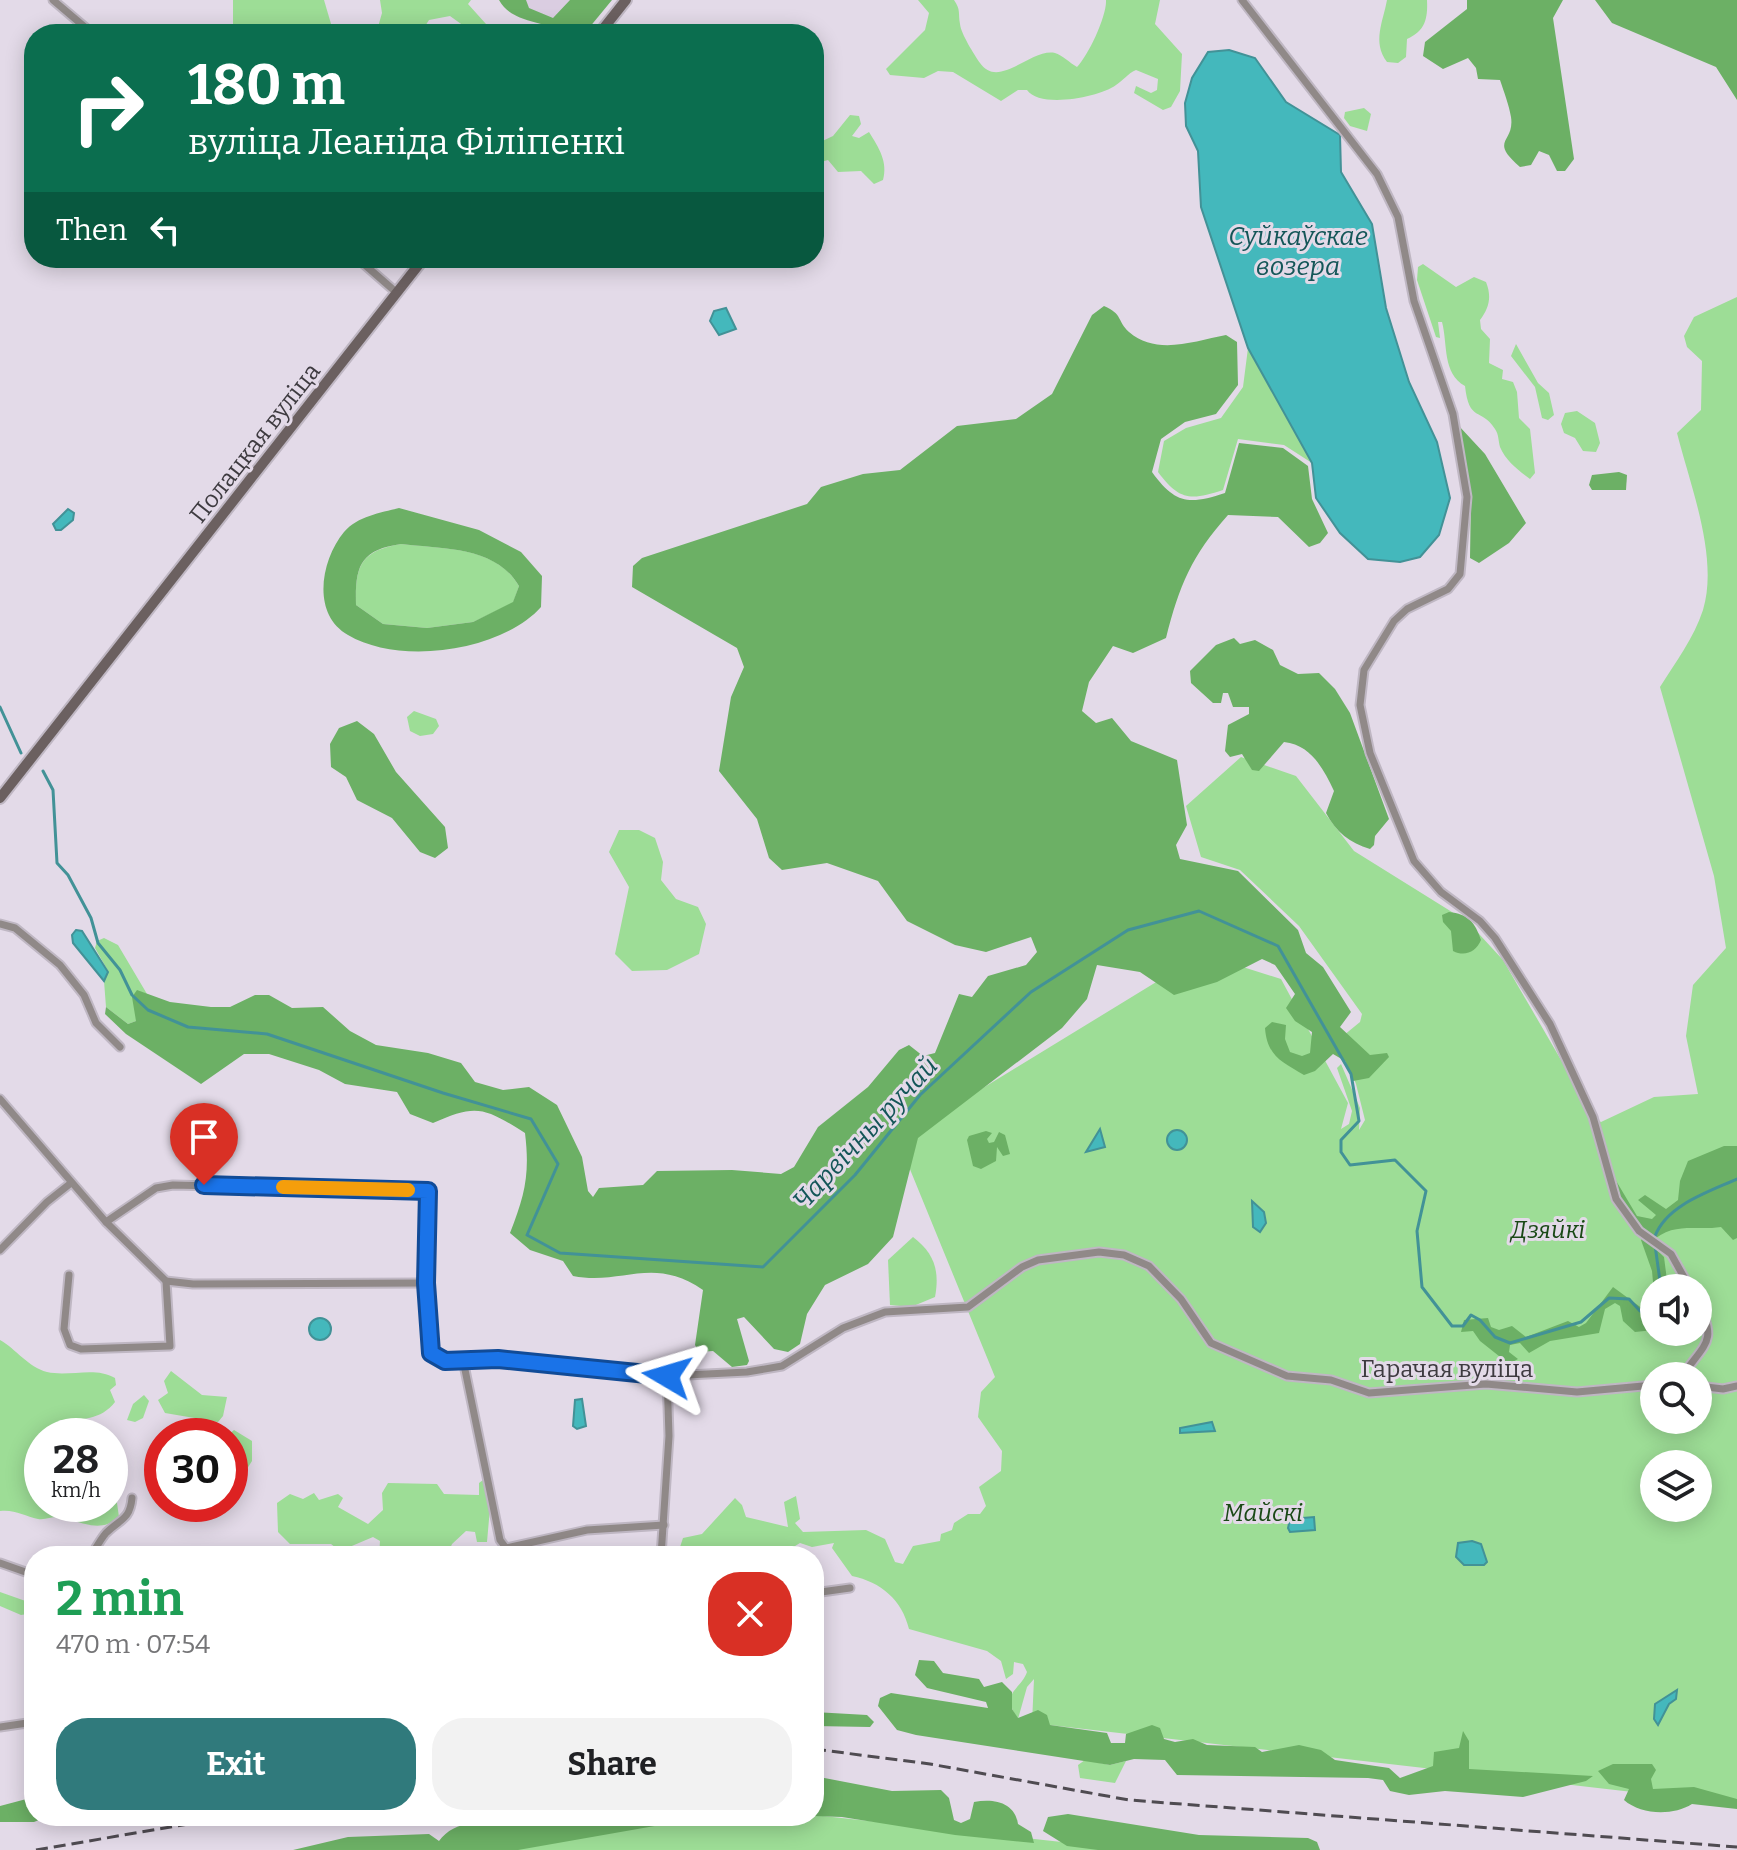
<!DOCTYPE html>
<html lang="en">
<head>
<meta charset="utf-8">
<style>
  body { margin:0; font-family:Bitter,serif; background:#f2f2f2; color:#202124; height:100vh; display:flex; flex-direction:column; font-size:30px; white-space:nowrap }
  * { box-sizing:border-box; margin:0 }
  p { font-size:26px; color:#757577 }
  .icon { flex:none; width:44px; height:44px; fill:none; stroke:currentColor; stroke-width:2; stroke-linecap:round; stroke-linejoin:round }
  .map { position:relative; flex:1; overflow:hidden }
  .panel { position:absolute; left:24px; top:1546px; width:800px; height:280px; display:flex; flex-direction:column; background:#fff; border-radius:32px; box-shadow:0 4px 20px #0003 }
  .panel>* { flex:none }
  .top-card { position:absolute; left:24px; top:24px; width:800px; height:244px; border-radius:32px; box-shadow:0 4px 20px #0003; background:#0b6e4f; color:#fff; overflow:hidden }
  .controls { position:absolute; left:1640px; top:1274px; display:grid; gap:16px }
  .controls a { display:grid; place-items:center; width:72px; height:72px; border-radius:50%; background:#fff; box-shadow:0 4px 20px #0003; font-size:40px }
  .speed { position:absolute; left:24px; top:1418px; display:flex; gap:16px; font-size:40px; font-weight:700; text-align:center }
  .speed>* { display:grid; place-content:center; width:104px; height:104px; border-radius:50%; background:#fff; box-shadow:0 4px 20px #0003; line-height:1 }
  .speed small { font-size:20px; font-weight:400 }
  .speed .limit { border:12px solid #d22; background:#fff; color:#111 }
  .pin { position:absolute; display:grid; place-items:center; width:68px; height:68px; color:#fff; margin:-82px -34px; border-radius:50% 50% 50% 0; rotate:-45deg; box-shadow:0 0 8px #0007 }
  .pin .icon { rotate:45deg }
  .me { position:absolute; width:88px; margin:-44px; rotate:277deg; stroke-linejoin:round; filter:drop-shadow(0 0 6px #0008) }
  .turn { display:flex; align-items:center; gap:28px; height:168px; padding:0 32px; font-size:36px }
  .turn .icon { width:104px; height:104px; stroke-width:2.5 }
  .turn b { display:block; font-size:56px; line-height:68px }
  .then { display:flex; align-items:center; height:76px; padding:0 32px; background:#0003; gap:16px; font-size:30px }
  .round { display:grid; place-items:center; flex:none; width:84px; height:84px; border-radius:32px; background:#f2f2f2 }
  .overview { display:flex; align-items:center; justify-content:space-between; height:136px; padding:0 32px }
  h1 { font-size:48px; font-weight:700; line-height:60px; color:#1e9e55 }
  .primary-button { display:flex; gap:16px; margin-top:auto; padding:16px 32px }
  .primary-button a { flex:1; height:92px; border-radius:32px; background:#307a7c; color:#fff; font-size:32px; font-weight:700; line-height:92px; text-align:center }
  .primary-button a+a { background:#f2f2f2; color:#202124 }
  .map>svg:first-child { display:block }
</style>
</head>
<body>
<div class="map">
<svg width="1737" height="1850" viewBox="0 0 1737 1850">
  <rect width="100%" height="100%" fill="#e3dae8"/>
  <path fill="#dacde1" d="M509,0H574L549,28Z"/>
  <g fill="#9ddd96" fill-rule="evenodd">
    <path d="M233,0H324L334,34H233Z"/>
    <path d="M380,0H471L468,4L495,34H475L450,16L429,20L420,34H376L382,13Z"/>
    <path d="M918,0H954C961,10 958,13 960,24C961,34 974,54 980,63C999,90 1031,48 1055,53C1062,55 1070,63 1077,67C1088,56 1107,16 1106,0H1160L1155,24L1182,54L1180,91L1171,107L1163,110L1134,93L1136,86L1151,93L1157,90L1158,79L1136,70C1127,74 1124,80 1116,85C1100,97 1040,109 1027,90H1018L1001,101L953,72L938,71L924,78L890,75L886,69L925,30L929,13Z"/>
    <path d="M1387,0H1427C1428,19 1425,31 1407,39L1406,57L1398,63L1387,62C1372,42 1383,22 1387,0Z"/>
    <path d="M1364,108L1371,114L1367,131L1350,126L1344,118L1345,112Z"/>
    <path d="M850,115L859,116L861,124L852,136L859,138L869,132C879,148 888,162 883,180L874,184L861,171L838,172L828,160L814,164V145L833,136Z"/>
    <path d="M1423,264L1456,287L1474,277L1486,282C1492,297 1489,308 1480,320L1481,329L1490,339L1489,363L1503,370L1502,379L1513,382L1517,392L1519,418L1530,429L1535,473L1530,479C1518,470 1506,461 1500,447C1498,440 1499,435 1495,429C1481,407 1469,423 1465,386C1442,373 1448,345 1442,322H1438L1440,338L1436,337L1417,280L1418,267Z"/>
    <path d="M1737,297V1804L1032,1723L1034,1679L1027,1687L1018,1719C999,1692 1021,1690 1027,1672L1023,1664L1014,1662L1013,1674L1006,1679L1001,1661L987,1651L909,1629C902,1600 881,1582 852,1576L832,1548L834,1543L812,1547L800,1543L782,1554L759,1547L748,1556H677L683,1538L702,1534L735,1498L742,1505L746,1517L788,1527L784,1502L796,1496L800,1519L795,1523L803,1532L866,1530L885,1539L895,1562L903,1564L913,1546L940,1541L941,1534L952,1530L954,1523L968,1514H980L986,1506L979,1487L1001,1471L1002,1451L978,1417L981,1392L995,1377L898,1140L1202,954L1281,979L1348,1103L1341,1129L1349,1124L1352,1111L1337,1068L1341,1064L1360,1108L1359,1130L1365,1120L1356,1084L1338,1040L1360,1022L1362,1014L1299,926L1240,870L1201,857L1186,806L1241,757L1296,776L1354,851L1468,922L1503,960L1568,1072L1586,1111L1601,1122L1654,1097L1698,1094L1686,1036L1693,985L1726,948L1714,876L1660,687C1675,663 1694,638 1703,610C1719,557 1690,485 1677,433L1701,410L1702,361L1687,347L1684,336L1694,317ZM1654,1288H1698V1332H1654ZM1654,1376H1698V1420H1654ZM1654,1464H1698V1508H1654Z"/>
    <path d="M1516,344L1538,383L1549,393L1554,415L1548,420L1542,418L1535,387L1511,356Z"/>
    <path d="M1248,348L1312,463L1284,445L1238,439L1223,490C1190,501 1179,500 1158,472L1164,441L1186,428L1221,418L1243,387Z"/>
    <path d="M1577,411L1595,423L1600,443L1596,452L1583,451L1575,438L1564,433L1561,424L1565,413Z"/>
    <path d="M401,544C443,549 496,546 519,586L513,603L473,622L427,628L383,624L356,605C355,566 360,551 401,544Z"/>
    <path d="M414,711L436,719L439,726L433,734L420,736L410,731L407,717Z"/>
    <path d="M619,830H639L655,838L663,862L661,880L676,899L698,907L706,924L699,954L667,970L632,971L615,954L629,887L609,852Z"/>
    <path d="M104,938L118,945L147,994L137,991L136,1021L128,1024L106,1007L104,981L108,971L95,948L97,941Z"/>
    <path d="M913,1237C934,1253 940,1270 935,1297L911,1307L890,1305L888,1260Z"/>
    <path d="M0,1340C16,1349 28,1367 47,1372C70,1377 95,1366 115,1378L116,1385L110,1390L115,1402C101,1420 81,1420 60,1420L57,1427L63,1436H42V1504H110V1492L117,1503L119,1517C99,1535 80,1520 57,1517C51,1517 45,1520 38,1519C25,1516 14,1509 0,1511Z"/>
    <path d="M171,1371L202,1395L227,1397L223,1416L218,1422L165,1413L158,1400L168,1393L164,1381Z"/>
    <path d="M144,1395L149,1401L143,1418L135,1422L127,1420L133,1404Z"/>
    <path d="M234,1430L252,1441V1461L245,1472L230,1471L227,1436Z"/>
    <path d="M483,1480L490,1508L487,1542H477L475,1532L466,1531L452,1544L447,1556H379L380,1541L373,1537L340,1551L331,1544H290L278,1532L277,1503L290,1494L303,1499L314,1493L319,1500L338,1494L343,1498L338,1507L368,1524L383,1510L382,1493L388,1483L437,1484L444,1494L479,1495V1483Z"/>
    <path d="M0,1592L34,1604V1613L21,1615L0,1606Z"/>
    <path d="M1085,1760L1110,1765L1126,1761L1115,1783L1080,1778L1078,1765Z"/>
    <path d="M814,1815L1135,1850H493L705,1816Z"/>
  </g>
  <g fill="#6cb065" fill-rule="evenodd">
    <path d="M499,0H526L529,8L553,18L570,0H612L584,34H543L541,24C524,19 508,16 499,0Z"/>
    <path d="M1467,0H1563L1553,18L1574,159L1565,171H1557L1549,155L1539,151L1531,165L1520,167C1488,139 1515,144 1511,117C1509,105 1504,92 1500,80L1478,79L1476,68L1468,58L1443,69L1423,56L1425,42L1467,9Z"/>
    <path d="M1595,0H1737V100L1716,67L1612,23Z"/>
    <path d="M1104,306C1123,314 1117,321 1129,332C1157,356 1194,341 1226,335L1237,342L1238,385L1216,414L1185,422L1161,439L1152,472C1175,504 1189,505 1225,493L1239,443L1283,448L1308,466L1312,499L1328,533L1320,543L1309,547L1278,517L1228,515C1192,555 1179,586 1166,638L1133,653L1113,646L1089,682L1082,711L1096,723L1112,718L1131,741L1177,760L1187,825L1176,845L1180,859L1238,871L1298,930L1306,953L1323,967L1351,1012L1340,1027L1370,1055L1387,1053L1389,1057L1369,1078L1353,1081L1345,1061L1333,1054L1315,1071L1304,1075C1282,1062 1267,1056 1265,1028L1272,1022L1286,1025L1285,1039L1290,1052L1302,1056L1310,1053L1312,1032L1295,1021L1286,1008L1295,994L1275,965L1262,959L1217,982L1174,995L1140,972L1097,965L1087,999L1062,1028L918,1138L893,1237L868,1264L825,1285L807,1314L800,1344L788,1352L774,1349L744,1317L737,1319L749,1361L747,1365L732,1367L713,1351L699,1352L695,1345L703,1290C652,1255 622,1286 573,1276L563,1261L530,1250L510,1233C525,1195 530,1174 525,1133C485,1108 477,1103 433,1123L410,1114L397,1092L345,1084L319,1070L269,1054H244L201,1084L126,1034L105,1014L106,1007L128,1024L136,1021L132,997L137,990L170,1002L211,1007H230L255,995H269L292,1008L323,1007L350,1031L376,1045L428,1053L461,1063L475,1082L503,1090L529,1087L557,1105L582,1157L588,1191L593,1197L599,1188L643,1185L657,1171L732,1170L781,1174L794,1167L818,1127L868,1087L899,1050L909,1045L923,1056L935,1053L959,994L972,997L988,976L1026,965L1037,952L1031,937L986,952L955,945L907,921L878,881L827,863L782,870L769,858L757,819L719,771L731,697L744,667L737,648L632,587L633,566L642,558L807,504L821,487L863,474L900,470L957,426L1016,419L1052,394L1092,315Z"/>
    <path d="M1459,426L1485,454L1526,523L1509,543L1479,563L1470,558L1471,495Z"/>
    <path d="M1619,472L1627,475L1626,490H1592L1589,485L1592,475Z"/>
    <path d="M399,508L479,530L521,552L542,576L541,607C502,651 400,666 348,635C311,614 321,560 344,532C358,516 380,513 399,508ZM401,544C442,549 496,546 519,586L513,602L473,622L427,628L383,624L356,605C355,566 360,550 401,544Z"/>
    <path d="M1234,638L1240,644L1255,640L1273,650L1280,665L1298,674L1319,673L1335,689L1350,713L1389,819L1375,836L1374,845L1370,849C1350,843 1336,832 1326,813L1334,791C1323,768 1311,745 1284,742L1259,771L1252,770L1242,754L1230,757L1225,751L1228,725L1249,714V707H1233L1228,693H1223L1221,703H1213L1191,683L1190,671L1216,645Z"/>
    <path d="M357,721L374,734L396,772L445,827L448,848L435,858L420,852L392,818L357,800L346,777L331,767L330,744L339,728Z"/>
    <path d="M1449,912C1468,914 1475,922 1481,940C1476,952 1465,957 1453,951L1451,931L1443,922L1442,915Z"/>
    <path d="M986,1131L992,1133L987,1139L989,1143L994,1142L999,1132L1005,1135L1010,1154L1003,1156L997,1147L996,1161L981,1169L973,1166L967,1140L969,1136Z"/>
    <path d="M1724,1146H1737V1238L1733,1240L1721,1227C1694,1231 1673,1221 1650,1243L1664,1257L1668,1288H1654V1293L1652,1271L1641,1240L1646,1230L1631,1220L1613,1182L1615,1179L1637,1216L1652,1219L1656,1215L1638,1200L1645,1195L1666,1209L1678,1200L1680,1181L1688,1161Z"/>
    <path d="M1613,1287L1643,1309L1650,1308L1654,1294V1330L1635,1332L1623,1321L1620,1306L1615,1303L1605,1309L1599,1333L1550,1341L1529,1353L1520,1343L1510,1345L1509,1352L1518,1359L1509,1364L1480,1341L1473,1331L1461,1332L1464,1320L1488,1318L1491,1327L1499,1330L1512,1326L1526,1337L1568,1321L1579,1327L1586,1323Z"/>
    <path d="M919,1660L934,1661L943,1673L979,1679L984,1687L1002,1682L1012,1692V1709L1018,1718L1038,1710L1047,1715L1050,1725L1107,1733L1111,1743H1125L1126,1734L1152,1725L1160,1728L1164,1739L1175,1742L1193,1739L1207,1745L1255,1747L1262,1752L1299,1745L1321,1750L1335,1760L1389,1768L1400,1778L1433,1766L1434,1752L1459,1748L1463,1731L1469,1741V1769L1593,1776L1586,1781L1523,1797L1445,1791L1409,1795L1390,1791L1383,1780L1368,1778L1177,1775L1165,1760L1134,1759L1110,1765L916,1735L897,1730L878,1706L880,1698L891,1693L988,1708L986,1702L927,1688L915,1675Z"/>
    <path d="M814,1712L867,1715L874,1722L870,1727L814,1726Z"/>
    <path d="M1613,1764H1652L1656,1770L1651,1779L1653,1789L1694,1787L1737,1799V1809L1692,1804C1673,1816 1641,1815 1624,1800L1629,1789L1609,1784L1598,1771Z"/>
    <path d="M814,1776L892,1791L941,1790L949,1798L954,1820L961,1823L970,1819L974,1802C993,1798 1015,1802 1018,1824L1031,1832L1034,1843L955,1835L842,1817L814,1816Z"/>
    <path d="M34,1797V1816H49L34,1822H0V1806Z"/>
    <path d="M1068,1814L1199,1835L1308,1838L1317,1842L1320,1850H1098L1067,1846L1043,1831L1048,1817Z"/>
    <path d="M510,1816L553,1820L561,1816L670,1817L666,1824L518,1850H293L348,1837L429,1834L439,1841C455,1819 485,1823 510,1816Z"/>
  </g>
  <g fill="#44b8bc" stroke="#429297" stroke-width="2">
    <path d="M1229,50L1255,58L1286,102L1340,135L1341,172L1372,224L1386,308L1409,382L1437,442L1450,498L1439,535L1420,557L1400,562L1368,559L1340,533L1316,498L1312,463L1248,348L1201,207L1198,151L1186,126L1185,103L1192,78L1208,52Z"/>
    <path d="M726,308L736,329L719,335L710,321L714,311Z"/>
    <path d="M68,509L74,513L73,520L61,530H56L53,524Z"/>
    <path d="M76,930L82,931L108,972L104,981L73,943L72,935Z"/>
    <path d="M1100,1129L1105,1147L1086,1152Z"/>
    <circle cx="1177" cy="1140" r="10"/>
    <path d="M1252,1201L1264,1212L1266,1223L1260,1232L1253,1227Z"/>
    <circle cx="320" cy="1329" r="11"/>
    <path d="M582,1399L586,1426L577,1429L573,1426L575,1400Z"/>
    <path d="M1212,1422L1215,1431L1180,1433V1428Z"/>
    <path d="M1314,1517L1315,1530L1290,1532L1288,1528L1290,1519Z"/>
    <path d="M1472,1541L1481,1544L1487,1562L1484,1565H1464L1456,1557L1458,1543Z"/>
    <path d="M1677,1690L1676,1699L1669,1704L1658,1725L1654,1719L1655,1704Z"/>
  </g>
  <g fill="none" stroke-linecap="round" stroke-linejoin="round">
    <g stroke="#429297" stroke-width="3">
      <path d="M0,707L21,753"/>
      <path d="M43,771L53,790L57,863L68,875L91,918L98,943L120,970L132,995L148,1010L188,1027L267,1034L443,1093L531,1119L558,1164L527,1235L560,1253L763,1267L855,1175L920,1095L1031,992L1128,930L1199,911L1278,946L1351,1074L1359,1121L1341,1140V1152L1350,1165L1395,1160L1426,1191L1417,1231L1422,1287L1452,1326H1463L1471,1315L1480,1320L1495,1337L1510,1343L1581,1322L1609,1298L1629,1299L1640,1311L1650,1312L1654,1307"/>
      <path d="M1655,1236C1667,1205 1708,1192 1737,1179"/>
      <path d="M1655,1245L1661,1288"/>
    </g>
    <defs>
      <g id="minor">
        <path d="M53,0L93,34"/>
        <path d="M1242,0L1377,174L1398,217L1414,301L1453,414L1467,497L1460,574L1448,589L1407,609L1394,621L1364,670L1360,705L1370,753L1414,861L1441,892L1480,921L1495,938L1550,1024L1593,1117L1616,1199L1639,1231L1671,1254L1690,1288"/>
        <path d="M357,258L397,293"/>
        <path d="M0,924L15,928L60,965L84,995L96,1023L120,1047"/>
        <path d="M0,1099L106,1222L166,1281L193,1284L426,1283"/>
        <path d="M106,1222L156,1188L173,1185L428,1191V1334L431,1353L445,1361L498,1359L667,1376L747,1372L782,1366L843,1328L885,1312L968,1307L1022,1267L1038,1260L1099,1252L1124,1255L1149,1266L1181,1299L1211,1343L1287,1376L1331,1380L1369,1393L1486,1384L1577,1392L1654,1385"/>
        <path d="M0,1250L47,1202L71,1183"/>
        <path d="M69,1275L64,1329L70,1345L81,1349L170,1346L166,1281"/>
        <path d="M463,1360L500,1540L506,1548L587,1530L664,1525"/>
        <path d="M1682,1376C1705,1343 1718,1342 1698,1303"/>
        <path d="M1698,1386L1723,1389L1737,1386"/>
        <path d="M91,1556C96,1548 100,1540 106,1533C120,1519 130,1520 132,1498"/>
        <path d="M661,1556L669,1436L667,1376"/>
        <path d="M0,1563L34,1575"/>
        <path d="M814,1593L850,1588"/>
        <path d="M0,1727L34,1722"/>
      </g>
      <g id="secondary">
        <path d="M599,34L626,0"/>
        <path d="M0,798L424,258"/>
      </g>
    </defs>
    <use href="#minor" stroke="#bfb7c3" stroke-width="11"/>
    <use href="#secondary" stroke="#bfb7c3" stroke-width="14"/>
    <use href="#minor" stroke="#908988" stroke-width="7"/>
    <use href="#secondary" stroke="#6b6060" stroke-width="10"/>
    <g stroke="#4f4b51" stroke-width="3" stroke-dasharray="12 6" stroke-linecap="butt">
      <path d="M814,1749L930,1764L1129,1800L1737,1847"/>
      <path d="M223,1824L271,1816"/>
      <path d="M36,1850L235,1816"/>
    </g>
  </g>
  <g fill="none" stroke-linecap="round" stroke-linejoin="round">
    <defs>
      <path id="route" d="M204,1185L428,1191L426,1283L431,1353L445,1361L498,1359L667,1376"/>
    </defs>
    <use href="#route" stroke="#114b97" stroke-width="20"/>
    <use href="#route" stroke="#1a73e8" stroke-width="14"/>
    <path stroke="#f59e0b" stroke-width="14" d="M283,1187L408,1190"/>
  </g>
  <g text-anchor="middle" stroke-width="6" stroke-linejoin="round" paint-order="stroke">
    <g font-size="24" fill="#3e3b40" stroke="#e3dae8">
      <text transform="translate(255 443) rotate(-52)" y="8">Полацкая вуліца</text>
      <text x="1447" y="1377">Гарачая вуліца</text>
    </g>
    <g font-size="24" font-style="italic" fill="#1a4916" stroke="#e3dae8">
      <text x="1548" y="1238">Дзяйкі</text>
      <text x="1263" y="1521">Майскі</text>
    </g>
    <g font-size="26" font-style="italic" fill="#145658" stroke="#e3dae8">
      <text x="1298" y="245">Суйкаўскае<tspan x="1298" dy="30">возера</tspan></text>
      <text transform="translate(865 1133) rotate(-47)" y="9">Чарвічны ручай</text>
    </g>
  </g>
</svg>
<div class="controls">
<a><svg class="icon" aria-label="sound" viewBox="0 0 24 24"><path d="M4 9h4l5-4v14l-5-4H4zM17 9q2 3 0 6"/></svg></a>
<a><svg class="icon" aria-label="search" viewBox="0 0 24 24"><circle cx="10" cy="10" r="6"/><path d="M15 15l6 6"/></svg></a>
<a><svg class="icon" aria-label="layers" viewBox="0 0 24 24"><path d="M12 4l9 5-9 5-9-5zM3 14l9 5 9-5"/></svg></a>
</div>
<div class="speed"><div>28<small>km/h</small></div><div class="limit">30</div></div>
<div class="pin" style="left:204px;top:1185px;background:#d93025"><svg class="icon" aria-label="arrive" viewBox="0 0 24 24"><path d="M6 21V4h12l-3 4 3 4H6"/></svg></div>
<svg class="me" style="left:667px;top:1376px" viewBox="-20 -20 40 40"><path d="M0-17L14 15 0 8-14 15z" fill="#1a73e8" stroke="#fff" stroke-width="4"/></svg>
<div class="top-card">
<div class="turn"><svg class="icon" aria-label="right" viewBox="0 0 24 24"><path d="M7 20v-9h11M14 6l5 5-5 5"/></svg><div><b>180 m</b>вуліца Леаніда Філіпенкі</div></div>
<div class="then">Then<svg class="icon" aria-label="left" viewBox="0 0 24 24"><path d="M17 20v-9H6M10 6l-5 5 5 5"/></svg></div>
</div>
<section class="panel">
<div class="overview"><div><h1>2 min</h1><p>470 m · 07:54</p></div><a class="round" style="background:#d93025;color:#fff"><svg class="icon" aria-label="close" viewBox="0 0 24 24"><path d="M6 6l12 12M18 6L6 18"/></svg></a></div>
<div class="primary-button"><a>Exit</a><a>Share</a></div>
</section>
</div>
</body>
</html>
